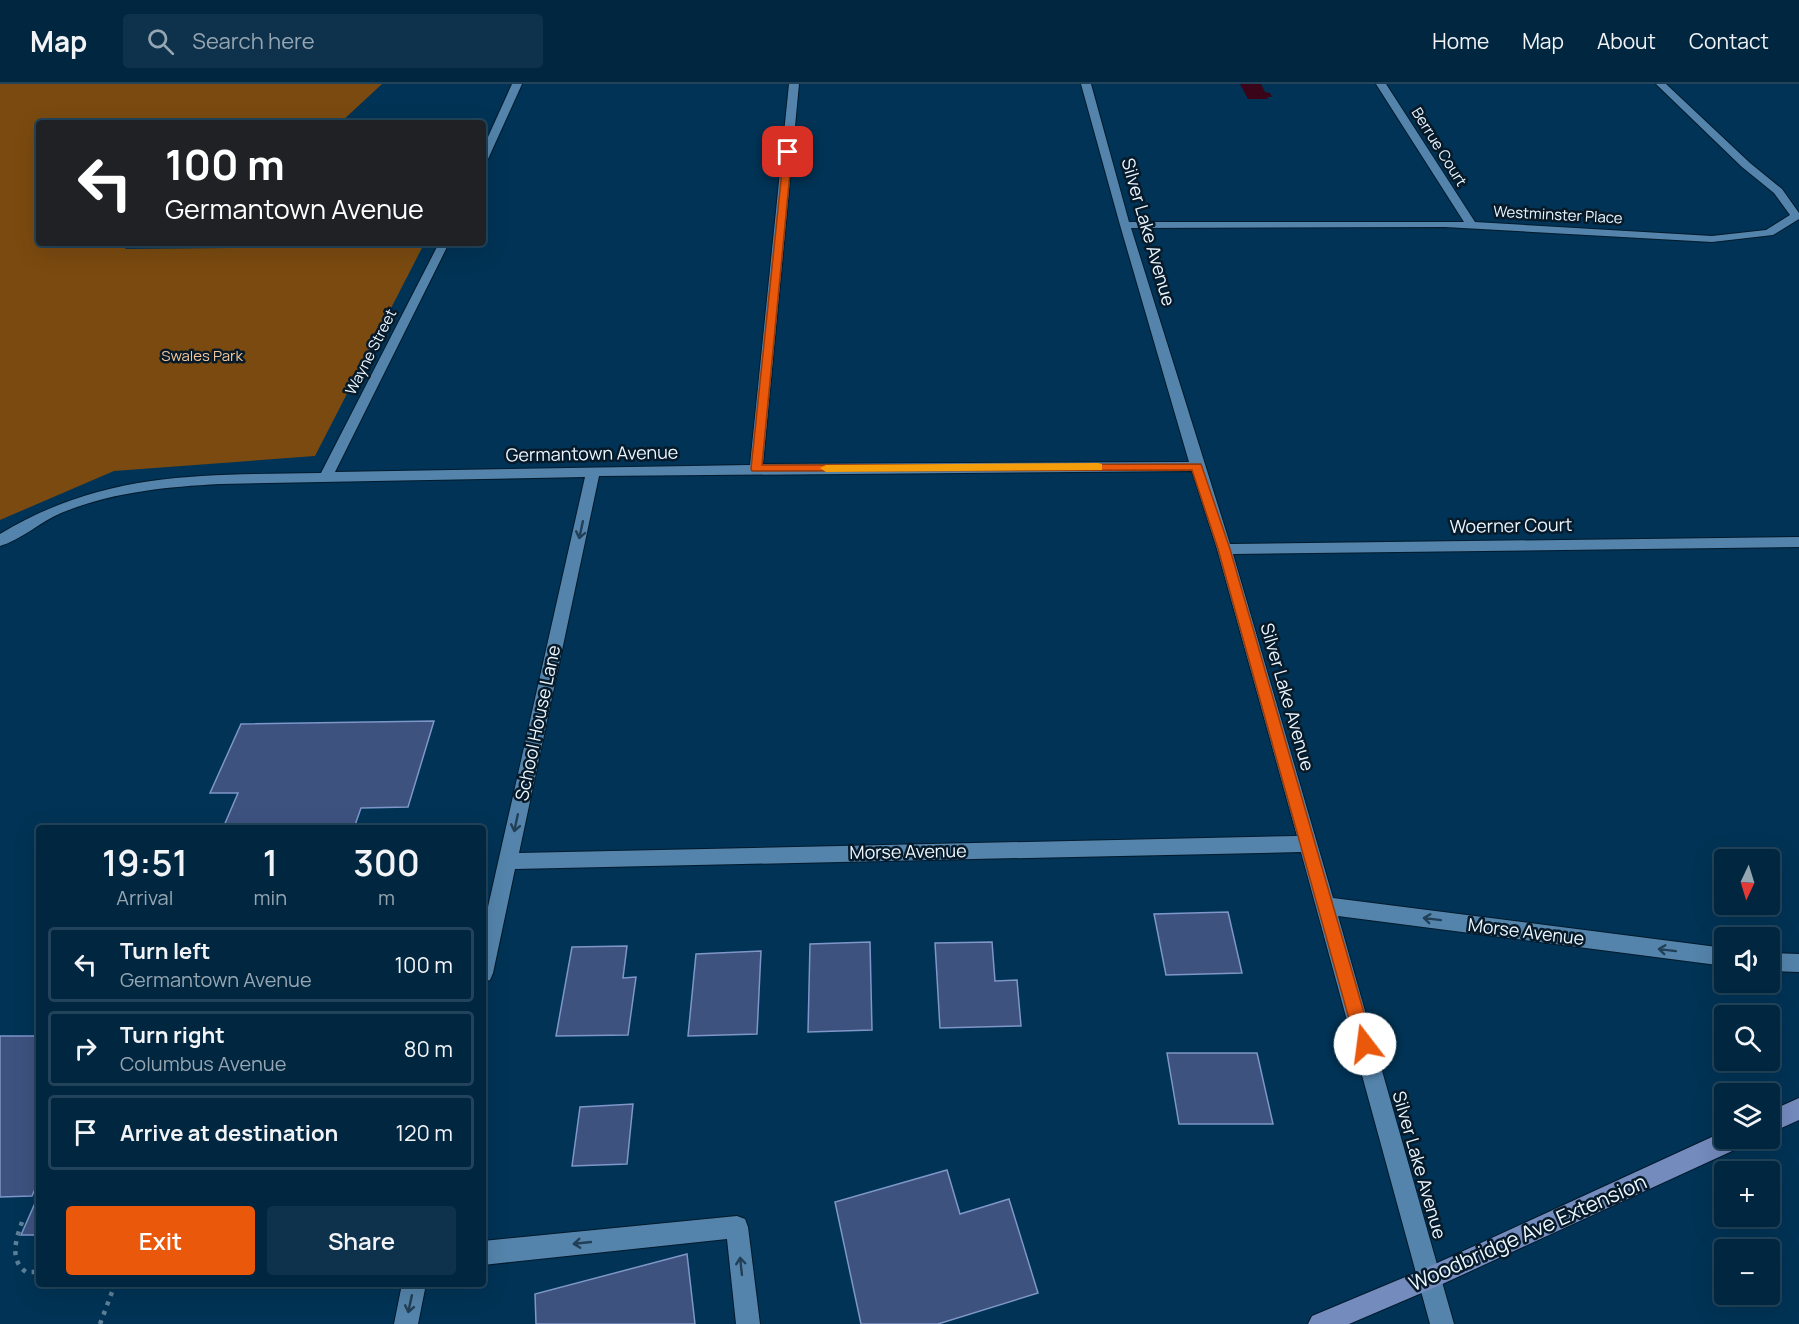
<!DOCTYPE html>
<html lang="en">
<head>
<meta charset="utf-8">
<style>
  body { margin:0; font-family:Manrope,sans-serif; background:#0e324b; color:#f1f3f6; height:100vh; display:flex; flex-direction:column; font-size:22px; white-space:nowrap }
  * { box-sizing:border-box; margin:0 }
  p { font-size:20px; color:#95a5b1 }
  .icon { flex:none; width:33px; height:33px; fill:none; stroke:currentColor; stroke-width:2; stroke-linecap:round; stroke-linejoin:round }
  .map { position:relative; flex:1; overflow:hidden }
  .side { position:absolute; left:36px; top:741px; width:450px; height:462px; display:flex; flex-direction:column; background:#002640; border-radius:6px; box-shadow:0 6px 24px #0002,0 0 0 2px #224359 }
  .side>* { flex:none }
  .guide { position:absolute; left:36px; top:36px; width:450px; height:126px; border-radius:6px; box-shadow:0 6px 24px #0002,0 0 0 2px #224359; background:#202124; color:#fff; overflow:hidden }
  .needle { width:39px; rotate:184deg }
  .controls { position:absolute; left:1714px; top:765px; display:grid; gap:12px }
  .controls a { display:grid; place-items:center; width:66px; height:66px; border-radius:6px; background:#002640; box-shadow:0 6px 24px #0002,0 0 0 2px #224359; font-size:30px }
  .pin { position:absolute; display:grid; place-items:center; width:51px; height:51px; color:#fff; margin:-26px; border-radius:12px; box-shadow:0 3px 9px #0006 }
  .me { position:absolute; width:66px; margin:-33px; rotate:345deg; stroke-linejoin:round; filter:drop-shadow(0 0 4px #0008) }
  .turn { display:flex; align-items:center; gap:21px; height:126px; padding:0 30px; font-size:27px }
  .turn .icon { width:78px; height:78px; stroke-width:2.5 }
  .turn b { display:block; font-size:42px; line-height:51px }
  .eta { display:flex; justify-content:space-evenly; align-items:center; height:102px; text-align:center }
  .eta b { font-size:36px; font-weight:600; line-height:42px }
  .button { display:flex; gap:12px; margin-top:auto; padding:12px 30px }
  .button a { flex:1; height:69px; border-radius:6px; background:#ea580c; color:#fff; font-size:24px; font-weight:600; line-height:69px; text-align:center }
  .button a+a { background:#0e324b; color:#f1f3f6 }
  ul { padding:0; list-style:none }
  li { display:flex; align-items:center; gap:18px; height:75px; margin:0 12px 9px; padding:0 18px; border:3px solid #224359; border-radius:6px }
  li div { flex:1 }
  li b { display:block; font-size:22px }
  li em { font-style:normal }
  header { display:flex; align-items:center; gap:36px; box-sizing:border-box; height:84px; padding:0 30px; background:#002640; border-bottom:2px solid #224359 }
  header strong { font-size:28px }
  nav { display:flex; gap:33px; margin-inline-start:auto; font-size:21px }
  .search { width:420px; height:54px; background:#0e324b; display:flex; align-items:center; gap:15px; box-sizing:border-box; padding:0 21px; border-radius:6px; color:#95a5b1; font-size:22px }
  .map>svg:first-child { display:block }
</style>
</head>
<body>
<header>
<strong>Map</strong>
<div class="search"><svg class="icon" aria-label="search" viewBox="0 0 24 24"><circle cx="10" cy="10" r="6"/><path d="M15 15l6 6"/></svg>Search here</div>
<nav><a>Home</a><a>Map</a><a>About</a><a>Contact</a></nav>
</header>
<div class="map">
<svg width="1799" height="1240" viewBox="0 0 1799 1240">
  <rect width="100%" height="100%" fill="#035"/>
  <path fill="#7a4a10" d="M0,0H382L340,39H39V159H128L125,165L423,162L315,372L114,387L0,436Z"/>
  <path fill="#3a0518" d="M1240,0H1261L1265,8L1270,9L1272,13H1267L1268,15H1248Z"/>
  <g fill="#3d527f" stroke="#7e96c8" stroke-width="1.5">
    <path d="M434,637L408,723L361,724L354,744H223L238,709H210L241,640Z"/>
    <path d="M1228,828L1242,889L1166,891L1154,830Z"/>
    <path d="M870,858L872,946L808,948L810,860Z"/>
    <path d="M992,858L995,897L1017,896L1021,942L940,944L935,859Z"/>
    <path d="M627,862L623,894L636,893L628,951L556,952L572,863Z"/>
    <path d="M761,867L757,950L688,952L696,870Z"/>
    <path d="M0,952H39V1096L32,1112L0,1113Z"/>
    <path d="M1167,969H1257L1273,1040H1179Z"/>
    <path d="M633,1020L627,1080L572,1082L580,1023Z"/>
    <path d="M947,1086L960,1130L1009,1115L1038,1209L938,1240H861L835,1118Z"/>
    <path d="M39,1110V1151H21Z"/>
    <path d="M687,1170L695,1240H536L535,1210Z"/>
  </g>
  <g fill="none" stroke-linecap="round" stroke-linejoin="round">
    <defs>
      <path id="service" d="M737,1132L745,1135L748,1143L760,1240H736L727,1155L483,1181V1157Z"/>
      <g id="minor">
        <path d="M512,0H522L488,75L483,78V64Z"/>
        <path d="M789,0H799L763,380L1189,378L1120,141L1081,0H1091L1129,138H1464L1376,0H1386L1475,138L1712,152L1766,146L1790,131L1774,109L1742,83L1656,0H1666L1750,79L1782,105L1799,129V135L1773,151L1712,158L1445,143L1131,144L1230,460L1799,453V463L1233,470L1333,814L1725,864V882L1338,832L1454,1240H1430L1301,768L515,785L493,889L490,896L483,898V845L585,393L220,400C165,403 112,408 61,429C40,438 21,456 0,462V450C106,386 203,391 321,389L439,159H449L335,388L750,381ZM1192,387L1217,465L1297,752L519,769L599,392Z"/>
        <path d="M1770,869L1799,870V888L1770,887Z"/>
        <path d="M402,1200H426L418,1240H394Z"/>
      </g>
      <g id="secondary">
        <path d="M1799,1014V1036L1770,1049V1027Z"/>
        <path d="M1725,1047V1054H1746L1743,1062L1438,1202L1349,1240H1308L1312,1232L1422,1186Z"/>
      </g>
    </defs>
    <use href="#service" stroke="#021a2c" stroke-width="2"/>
    <use href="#minor" stroke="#021a2c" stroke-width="2"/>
    <use href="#secondary" stroke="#021a2c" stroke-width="2"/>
    <g stroke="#5d8098" stroke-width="4.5" stroke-dasharray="4 6" stroke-linecap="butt">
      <path d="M22,1138C16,1155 9,1176 26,1188H39"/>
      <path d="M100,1240L115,1200"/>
    </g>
    <use href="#service" fill="#5484ab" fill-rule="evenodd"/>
    <use href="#minor" fill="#5484ab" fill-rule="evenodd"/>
    <use href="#secondary" fill="#748bbe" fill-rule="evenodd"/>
  </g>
  <defs><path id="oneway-shaft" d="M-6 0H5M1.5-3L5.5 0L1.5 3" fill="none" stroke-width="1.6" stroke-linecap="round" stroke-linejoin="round" transform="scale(1.5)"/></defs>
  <g stroke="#213f56">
    <use href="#oneway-shaft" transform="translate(581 446) rotate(102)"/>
    <use href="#oneway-shaft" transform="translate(516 739) rotate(102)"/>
    <use href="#oneway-shaft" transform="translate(1432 835) rotate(-173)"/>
    <use href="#oneway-shaft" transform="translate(1667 866) rotate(-173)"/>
    <use href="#oneway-shaft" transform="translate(582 1159) rotate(174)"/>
    <use href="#oneway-shaft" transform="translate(741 1182) rotate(-96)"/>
    <use href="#oneway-shaft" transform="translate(410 1220) rotate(102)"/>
  </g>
  <path fill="#ea580c" stroke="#983908" stroke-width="1.5" d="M788,65L792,68L762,381L1201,380L1230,465L1373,960L1371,966L1365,969L1359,966L1356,960L1218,465L1192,386L752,387L751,385L784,68Z"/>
  <path fill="#f59e0b" d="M1098,379L1102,380V386L826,388L820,384L826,381Z"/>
  <g text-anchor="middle" stroke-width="5" stroke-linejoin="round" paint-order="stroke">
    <g font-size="15" fill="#ecf6ff" stroke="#061a29">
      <text transform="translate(1439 63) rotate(58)" y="5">Berrue Court</text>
      <text transform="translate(1558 131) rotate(3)" y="5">Westminster Place</text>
      <text transform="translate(371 268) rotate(-63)" y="5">Wayne Street</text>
    </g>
    <g font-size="15" fill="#f5c699" stroke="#061a29">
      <text x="202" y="277">Swales Park</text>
    </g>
    <g font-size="18" fill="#ecf6ff" stroke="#061a29">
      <text transform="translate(1148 148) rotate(74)" y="6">Silver Lake Avenue</text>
      <text transform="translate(592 370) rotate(-1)" y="6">Germantown Avenue</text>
      <text transform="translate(1511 442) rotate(-1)" y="6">Woerner Court</text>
      <text transform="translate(1287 613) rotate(74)" y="6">Silver Lake Avenue</text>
      <text transform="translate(538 639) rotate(-78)" y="6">School House Lane</text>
      <text transform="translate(908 768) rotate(-1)" y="6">Morse Avenue</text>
      <text transform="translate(1526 848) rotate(7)" y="6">Morse Avenue</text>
      <text transform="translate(1419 1081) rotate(74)" y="6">Silver Lake Avenue</text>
    </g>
    <g font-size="21" fill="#ecf6ff" stroke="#061a29">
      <text transform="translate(1528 1149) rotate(-24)" y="7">Woodbridge Ave Extension</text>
    </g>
  </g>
</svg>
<div class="controls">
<a><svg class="needle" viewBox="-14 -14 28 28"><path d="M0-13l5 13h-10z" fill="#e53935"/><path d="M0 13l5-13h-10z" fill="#95a5b1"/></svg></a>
<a><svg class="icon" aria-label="sound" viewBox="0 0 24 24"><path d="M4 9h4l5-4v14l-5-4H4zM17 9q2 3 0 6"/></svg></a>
<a><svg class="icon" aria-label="search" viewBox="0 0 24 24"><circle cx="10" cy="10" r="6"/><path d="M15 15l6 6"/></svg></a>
<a><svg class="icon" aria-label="layers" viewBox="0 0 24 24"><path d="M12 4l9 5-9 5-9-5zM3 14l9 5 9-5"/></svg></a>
<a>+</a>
<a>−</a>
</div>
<div class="pin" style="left:788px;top:68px;background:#d93025"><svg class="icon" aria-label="arrive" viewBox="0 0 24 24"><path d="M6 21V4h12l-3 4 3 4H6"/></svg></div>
<svg class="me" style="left:1365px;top:960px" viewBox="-20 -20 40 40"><circle r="19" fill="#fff"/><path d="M0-13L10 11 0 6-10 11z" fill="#ea580c"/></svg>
<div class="guide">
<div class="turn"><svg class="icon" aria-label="left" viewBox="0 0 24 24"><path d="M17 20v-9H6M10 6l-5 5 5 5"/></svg><div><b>100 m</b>Germantown Avenue</div></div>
</div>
<section class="side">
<div class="eta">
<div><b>19:51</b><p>Arrival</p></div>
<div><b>1</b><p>min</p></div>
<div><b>300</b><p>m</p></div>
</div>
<ul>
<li><svg class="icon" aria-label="left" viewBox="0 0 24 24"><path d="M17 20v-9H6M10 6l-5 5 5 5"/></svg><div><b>Turn left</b><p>Germantown Avenue</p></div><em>100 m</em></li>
<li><svg class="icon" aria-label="right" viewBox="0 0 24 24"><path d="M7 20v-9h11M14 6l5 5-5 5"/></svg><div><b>Turn right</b><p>Columbus Avenue</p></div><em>80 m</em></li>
<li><svg class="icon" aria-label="arrive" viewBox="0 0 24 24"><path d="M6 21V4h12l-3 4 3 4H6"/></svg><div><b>Arrive at destination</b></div><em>120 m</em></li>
</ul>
<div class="button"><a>Exit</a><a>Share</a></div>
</section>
</div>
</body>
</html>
